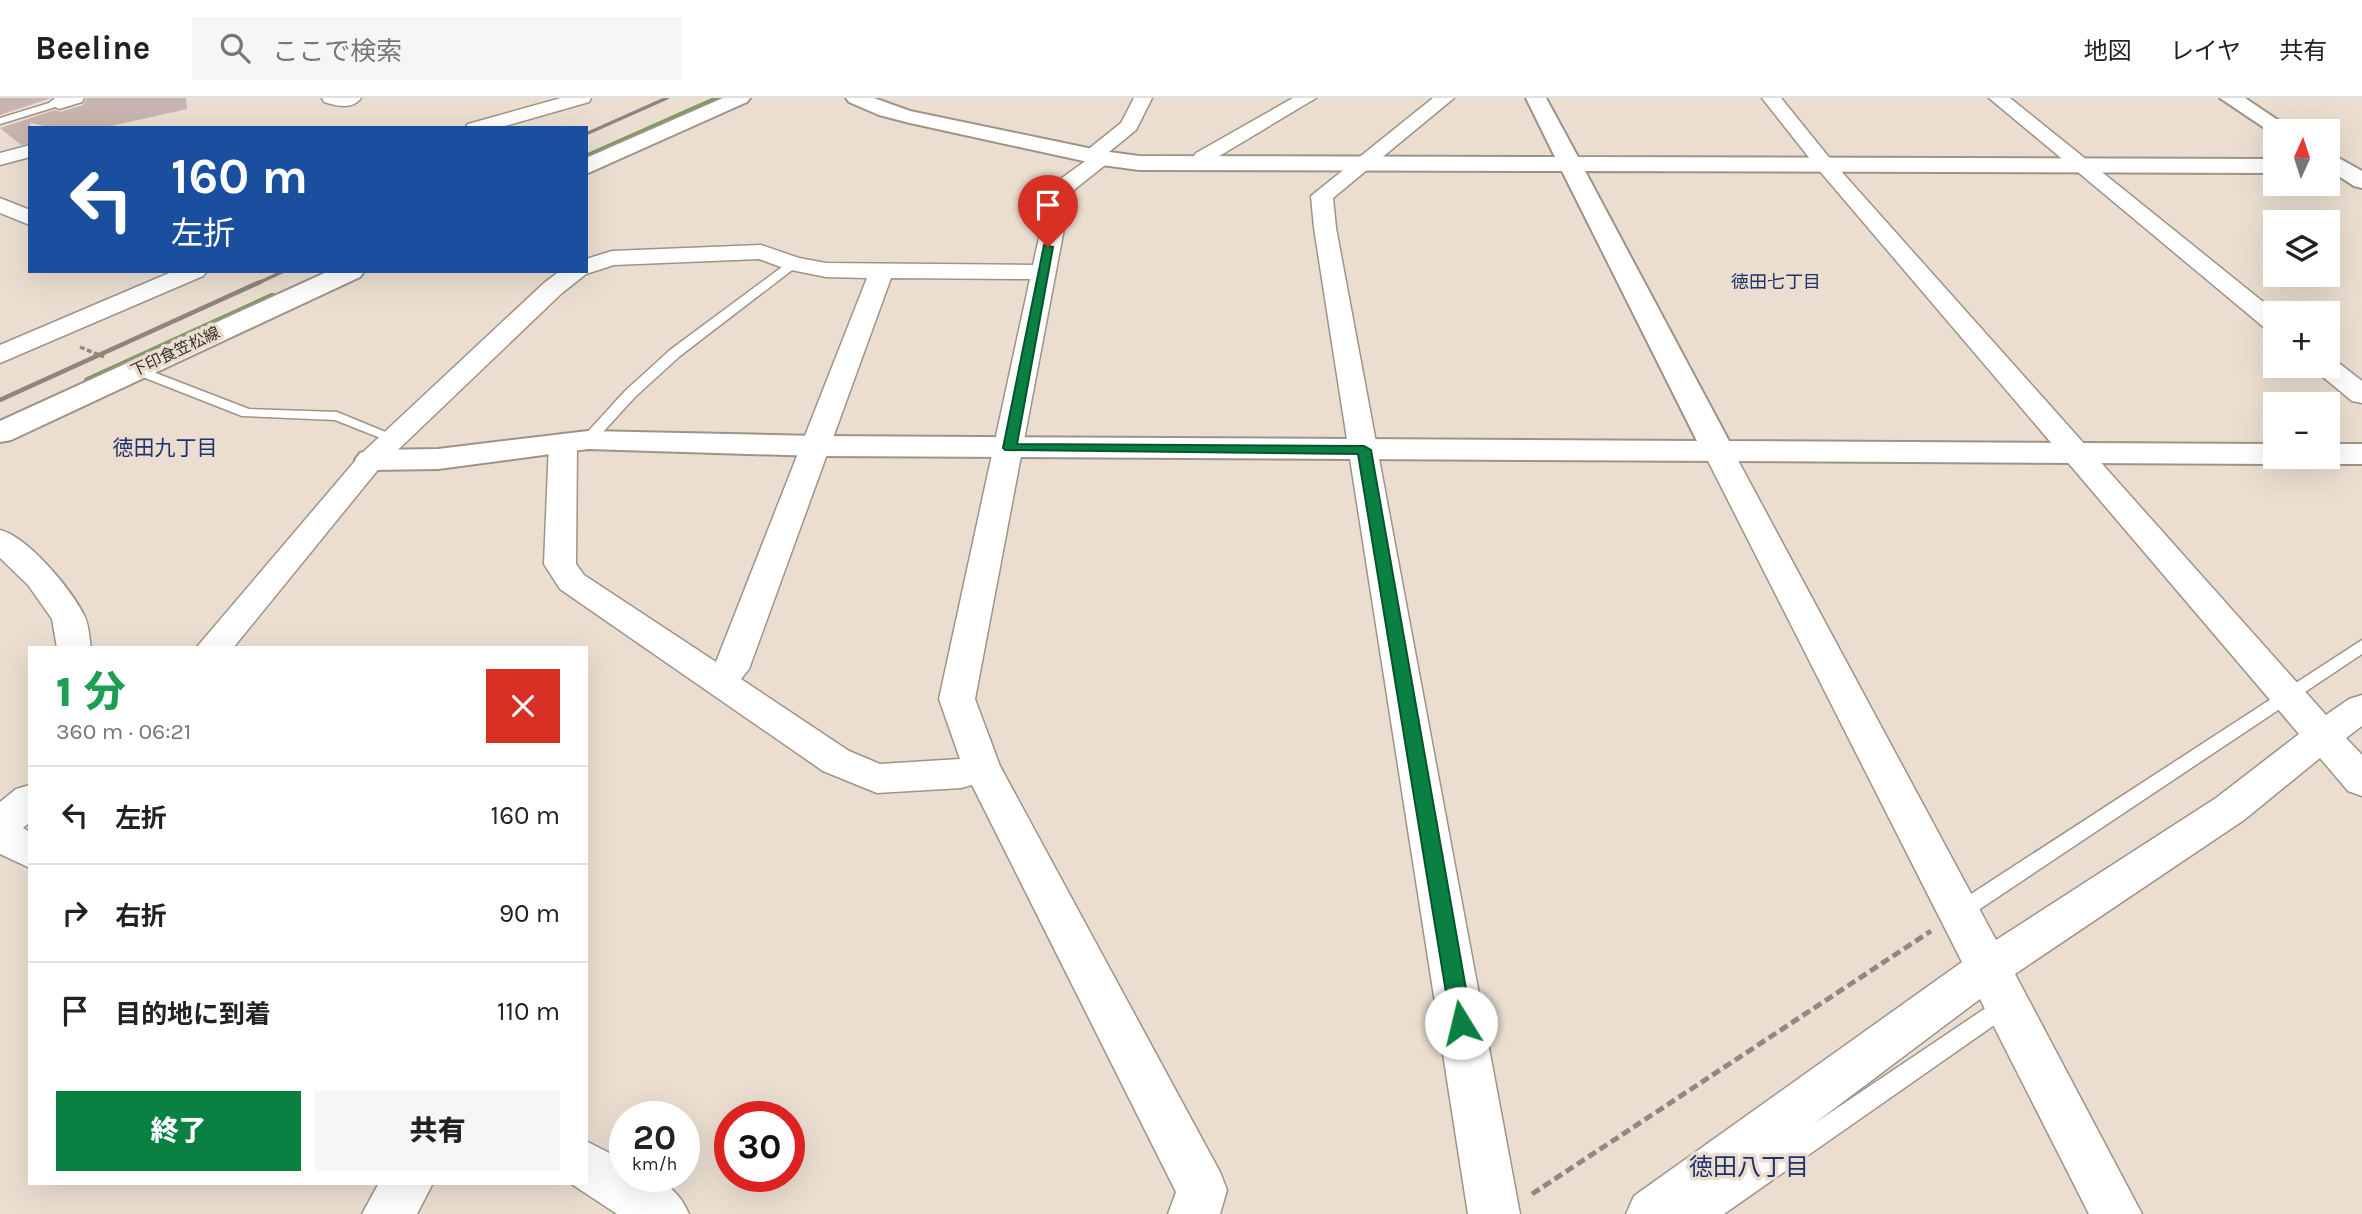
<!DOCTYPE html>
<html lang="ja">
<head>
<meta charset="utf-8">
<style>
  body { margin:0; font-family:Karla,"Noto Sans JP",sans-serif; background:#f6f6f6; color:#222; height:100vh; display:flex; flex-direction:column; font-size:26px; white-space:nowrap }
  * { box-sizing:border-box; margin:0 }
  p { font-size:23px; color:#767676 }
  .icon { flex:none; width:38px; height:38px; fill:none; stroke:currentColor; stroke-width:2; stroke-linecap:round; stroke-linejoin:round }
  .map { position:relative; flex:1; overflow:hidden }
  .sheet { position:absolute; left:28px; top:548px; width:560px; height:539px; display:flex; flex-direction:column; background:#fff; border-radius:0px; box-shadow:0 7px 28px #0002 }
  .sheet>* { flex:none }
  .top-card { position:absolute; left:28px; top:28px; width:560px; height:147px; border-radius:0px; box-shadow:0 7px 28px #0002; background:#1a4fa0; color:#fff; overflow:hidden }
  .needle { width:46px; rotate:3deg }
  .tools { position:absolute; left:2263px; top:21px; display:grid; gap:14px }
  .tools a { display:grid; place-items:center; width:77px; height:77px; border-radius:0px; background:#fff; box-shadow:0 7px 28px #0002; font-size:35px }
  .speed { position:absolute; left:609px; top:1003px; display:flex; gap:14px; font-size:35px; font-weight:700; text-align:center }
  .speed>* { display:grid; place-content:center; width:91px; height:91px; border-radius:50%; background:#fff; box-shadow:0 7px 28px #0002; line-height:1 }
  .speed small { font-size:18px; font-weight:400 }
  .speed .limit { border:10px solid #d22; background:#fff; color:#111 }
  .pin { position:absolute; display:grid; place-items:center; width:60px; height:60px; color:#fff; margin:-72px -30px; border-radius:50% 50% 50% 0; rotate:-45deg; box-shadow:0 0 7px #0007 }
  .pin .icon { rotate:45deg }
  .me { position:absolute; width:77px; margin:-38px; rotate:351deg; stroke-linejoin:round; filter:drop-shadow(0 0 5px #0008) }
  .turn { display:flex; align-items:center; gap:24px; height:147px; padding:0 28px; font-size:32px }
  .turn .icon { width:91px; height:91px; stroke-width:2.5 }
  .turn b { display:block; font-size:49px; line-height:60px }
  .round { display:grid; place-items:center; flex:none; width:74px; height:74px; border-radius:0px; background:#f6f6f6 }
  .headline { display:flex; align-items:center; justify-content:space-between; height:119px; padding:0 28px }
  h1 { font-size:42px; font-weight:800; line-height:52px; color:#1e9e55 }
  .cta { display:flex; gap:14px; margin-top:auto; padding:14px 28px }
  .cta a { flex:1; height:80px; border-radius:0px; background:#0b8043; color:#fff; font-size:28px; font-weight:800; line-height:80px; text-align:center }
  .cta a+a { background:#f6f6f6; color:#222 }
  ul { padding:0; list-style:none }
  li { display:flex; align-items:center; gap:21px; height:98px; padding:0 28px; border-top:2px solid #e0e0e0 }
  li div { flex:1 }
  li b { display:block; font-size:26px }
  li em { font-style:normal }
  header { display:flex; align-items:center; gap:42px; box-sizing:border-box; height:98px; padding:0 35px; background:#fff; border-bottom:2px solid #e0e0e0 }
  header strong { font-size:33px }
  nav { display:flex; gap:38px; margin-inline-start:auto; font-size:24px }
  .search { width:490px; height:63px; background:#f6f6f6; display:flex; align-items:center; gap:18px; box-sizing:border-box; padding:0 24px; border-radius:0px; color:#767676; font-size:26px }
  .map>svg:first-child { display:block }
</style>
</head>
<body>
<header>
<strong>Beeline</strong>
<div class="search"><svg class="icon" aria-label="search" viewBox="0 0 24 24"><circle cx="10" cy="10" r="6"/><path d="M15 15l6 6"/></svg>ここで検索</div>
<nav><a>地図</a><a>レイヤ</a><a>共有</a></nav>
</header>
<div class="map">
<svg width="2362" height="1116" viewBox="0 0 2362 1116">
  <rect width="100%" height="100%" fill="#ebded1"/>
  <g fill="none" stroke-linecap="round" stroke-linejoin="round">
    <path stroke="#799d61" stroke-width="6" d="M586,59L719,0"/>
    <path stroke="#799d61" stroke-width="8" d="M88,283L272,199"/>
  </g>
  <g fill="#c8b5b0">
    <path d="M0,0H51L0,17Z"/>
    <path d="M87,0H186L187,11L102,30H55L30,25V45L21,47L0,30L55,12L60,14L83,7Z"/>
  </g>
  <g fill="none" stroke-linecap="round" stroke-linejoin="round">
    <defs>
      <g id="lane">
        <path d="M59,2L64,5L62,7L0,26V20Z"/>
        <path d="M790,163L800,166L680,258L635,299L593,345H583L581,342L583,339L625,293L670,252Z"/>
        <path d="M135,267L249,311L337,314L400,340L393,344L388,343L335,322L242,318L130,274V268Z"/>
        <path d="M2362,542V556L1965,821L1958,824L1951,821L1947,815L1951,809Z"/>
        <path d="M2005,897L2013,900L2016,907L2013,914L1724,1116H1689L1693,1107Z"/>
      </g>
      <g id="street">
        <path d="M84,0L82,4L59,11L49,5L55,0Z"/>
        <path d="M322,0H361C352,12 337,8 324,4Z"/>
        <path d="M561,0H591L589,4L498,30H465L468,26Z"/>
        <path d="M1134,0H1152L1136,32L1109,54L1112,60L1109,64L1075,91L1070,99L975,601L1000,668L1220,1074L1227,1092L1220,1116H1168L1176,1094L972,687L961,690L877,695L823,673L560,491L544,466L549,345L553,339L563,336L573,339L577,345L576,466L584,477L716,564L867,180L826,179L786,171L759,161L614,167L586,176L562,195L381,368L233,550H196L361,356L544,185L560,173H586V161L612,153L761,147L799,160L826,165L1033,167L1048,99L1059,82L1091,59L1088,53L1091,49L1121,25ZM891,180L1030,181L939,601L960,661L880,666L849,653L741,581L749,571Z"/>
        <path d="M1293,0H1316L1211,63L1206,69H1192L1189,65L1196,55Z"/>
        <path d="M1433,0H1454L1333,100L1336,130L1520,1116H1468L1314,130L1311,98Z"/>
        <path d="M1762,0H1781L1832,63L2326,617L2349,601L2362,597V628L2346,640L2362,657V698L2348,693L2320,660L2244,722L2015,876L2142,1116H2089L1980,901L1694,1116H1626L1634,1098L1962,864L1703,353L1708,347L1718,344L1728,347L1733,353L1996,842L2216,700L2299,636L1818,71Z"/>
        <path d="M1989,0H2010L2277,215H2275V234L2266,231Z"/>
        <path d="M30,47V59L0,67V55Z"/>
        <path d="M0,100L30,112V127L0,115Z"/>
        <path d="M174,173H207L203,178L0,265V247Z"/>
        <path d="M2328,260L2335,262L2362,283V305L2352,303L2317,274L2313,268H2328Z"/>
        <path d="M0,432C28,439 71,491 84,517C89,526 89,539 91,550H57L52,521L28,487L0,460Z"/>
        <path d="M30,687V724L23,730L30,734V770L0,756V704L16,691Z"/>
        <path d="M586,1043L625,1063V1078C656,1078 676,1086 689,1116H617L570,1085H586Z"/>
        <path d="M379,1085H433L417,1116H362Z"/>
      </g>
      <g id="secondary">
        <path d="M723,0H750L747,4L586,76V60Z"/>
        <path d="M846,0H874L910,13L1102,53L1139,58L1555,59L1526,0H1546L1578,59L2275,61V75L1585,73L1729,343L2275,346V359H2289L2286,363L2275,366L817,358L588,351L438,371L371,372L360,369L355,362L360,355L371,352L438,351L588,333L817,338L1697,343L1562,73L1139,72L1102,67L910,25L879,17L849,4Z"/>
        <path d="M2220,0H2245L2294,33H2275V37Z"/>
        <path d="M2328,54L2362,73V90L2354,88L2328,71Z"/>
        <path d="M329,173H364L360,179L11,342L0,344V323Z"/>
        <path d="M2328,346H2362V366H2328L2317,363L2314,359H2328Z"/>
      </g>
    </defs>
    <use href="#lane" stroke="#9e9386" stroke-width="3"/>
    <use href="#street" stroke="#9e9386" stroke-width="3"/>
    <use href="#secondary" stroke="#9e9386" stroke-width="4"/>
    <path stroke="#92887f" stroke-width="3.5" stroke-dasharray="5 2.5" stroke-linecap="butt" d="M80,249L104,259"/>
    <path stroke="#92887f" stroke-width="5" stroke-dasharray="9 4.5" stroke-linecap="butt" d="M1532,1096L1931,833"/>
    <use href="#lane" fill="#fff" fill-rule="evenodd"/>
    <use href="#street" fill="#fff" fill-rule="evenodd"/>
    <use href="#secondary" fill="#fff" fill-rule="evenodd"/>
    <g stroke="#8e857c" stroke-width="3.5">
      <path d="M586,36L667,0"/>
      <path d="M256,186L284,173"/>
    </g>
    <path stroke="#8e857c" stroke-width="4.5" d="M0,302L260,184"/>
  </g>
  <path fill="#0b8043" stroke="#07532c" stroke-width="2" d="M1044,147L1053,149L1017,346L1364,348L1371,352L1472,925L1469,932L1461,934L1454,932L1451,925L1358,356L1005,352L1003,350Z"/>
  <g text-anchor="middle" stroke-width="7" stroke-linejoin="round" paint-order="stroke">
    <g font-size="16" fill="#332e29" stroke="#ebded1">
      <text transform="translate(175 253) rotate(-25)" y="6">下印食笠松線</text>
    </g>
    <g font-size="18" fill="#1f326a" stroke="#ebded1">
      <text x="1776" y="190">徳田七丁目</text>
    </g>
    <g font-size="21" fill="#1f326a" stroke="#ebded1">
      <text x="165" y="357">徳田九丁目</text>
    </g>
    <g font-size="24" fill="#1f326a" stroke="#ebded1">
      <text x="1749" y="1077">徳田八丁目</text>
    </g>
  </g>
</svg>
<div class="tools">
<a><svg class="needle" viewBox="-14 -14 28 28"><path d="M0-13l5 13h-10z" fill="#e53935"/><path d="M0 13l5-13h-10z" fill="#767676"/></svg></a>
<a><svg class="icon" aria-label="layers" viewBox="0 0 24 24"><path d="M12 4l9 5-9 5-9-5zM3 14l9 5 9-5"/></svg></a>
<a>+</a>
<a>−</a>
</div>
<div class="speed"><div>20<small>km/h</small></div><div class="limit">30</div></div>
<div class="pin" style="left:1048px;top:149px;background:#d93025"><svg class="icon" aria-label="arrive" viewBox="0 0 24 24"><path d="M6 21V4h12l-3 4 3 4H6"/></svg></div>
<svg class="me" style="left:1461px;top:925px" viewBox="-20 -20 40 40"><circle r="19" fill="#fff"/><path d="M0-13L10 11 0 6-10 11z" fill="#0b8043"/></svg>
<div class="top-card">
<div class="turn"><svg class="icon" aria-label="left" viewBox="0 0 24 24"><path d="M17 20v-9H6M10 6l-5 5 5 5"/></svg><div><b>160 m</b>左折</div></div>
</div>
<section class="sheet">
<div class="headline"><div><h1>1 分</h1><p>360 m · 06:21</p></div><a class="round" style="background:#d93025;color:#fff"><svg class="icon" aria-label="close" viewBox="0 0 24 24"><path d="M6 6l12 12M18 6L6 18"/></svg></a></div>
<ul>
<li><svg class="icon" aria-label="left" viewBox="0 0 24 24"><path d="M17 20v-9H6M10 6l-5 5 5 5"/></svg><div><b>左折</b></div><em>160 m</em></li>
<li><svg class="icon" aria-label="right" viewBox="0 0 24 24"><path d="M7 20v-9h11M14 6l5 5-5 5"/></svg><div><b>右折</b></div><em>90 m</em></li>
<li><svg class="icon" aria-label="arrive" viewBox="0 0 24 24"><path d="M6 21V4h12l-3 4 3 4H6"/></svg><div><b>目的地に到着</b></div><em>110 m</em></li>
</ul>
<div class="cta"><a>終了</a><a>共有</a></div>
</section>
</div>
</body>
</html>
